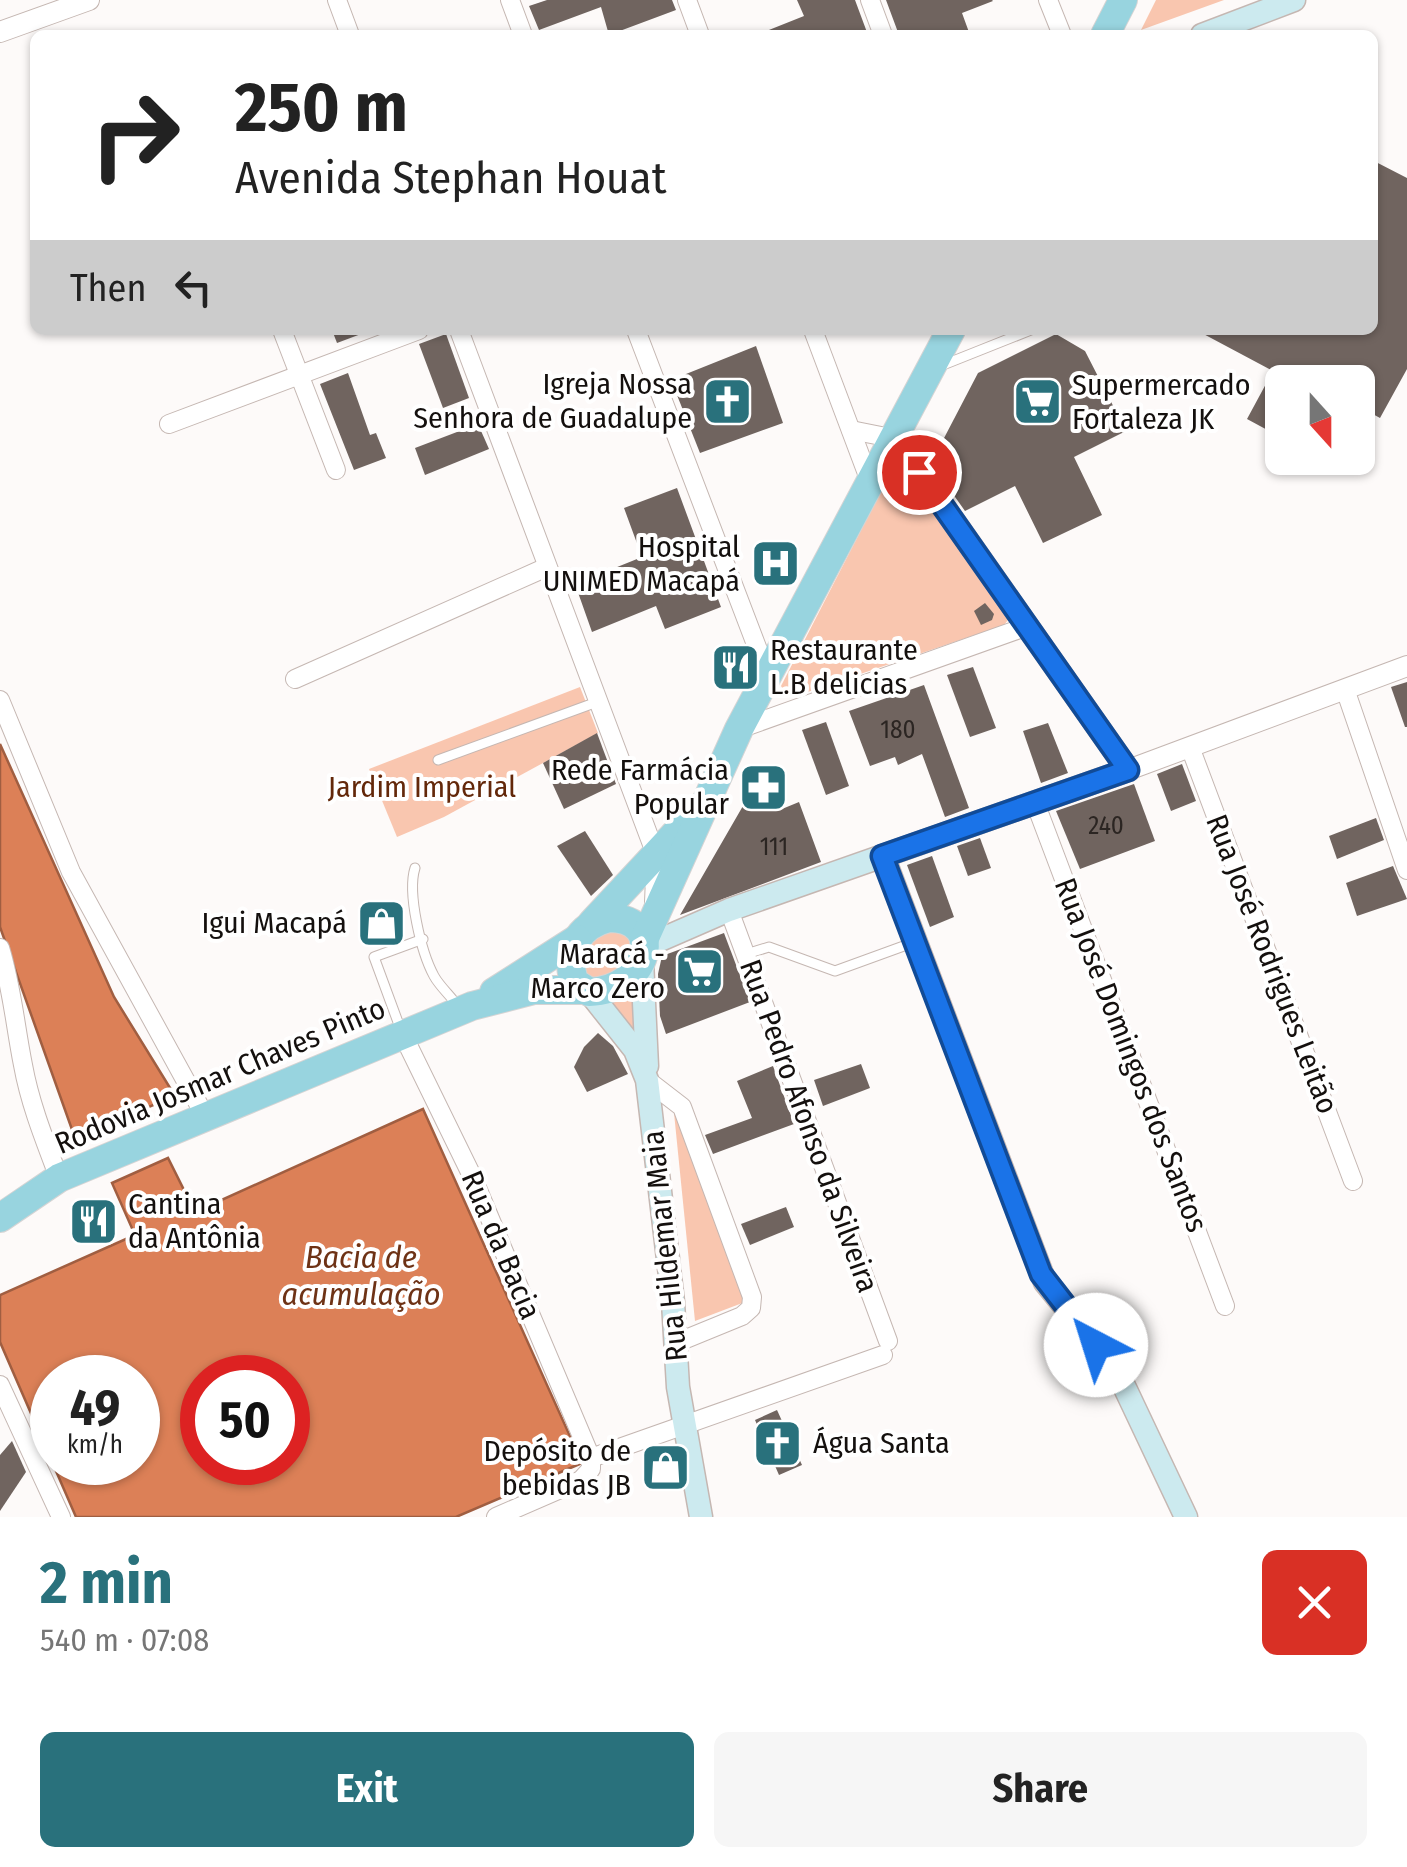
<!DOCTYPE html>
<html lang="en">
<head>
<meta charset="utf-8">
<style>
  body { margin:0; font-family:"Fira Sans Condensed",sans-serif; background:#f6f6f6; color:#222; height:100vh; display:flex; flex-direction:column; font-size:38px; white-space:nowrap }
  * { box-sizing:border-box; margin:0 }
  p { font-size:32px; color:#767676 }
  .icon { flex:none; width:55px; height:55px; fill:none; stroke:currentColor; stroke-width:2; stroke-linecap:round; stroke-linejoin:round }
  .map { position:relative; height:1517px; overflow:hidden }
  .panel { display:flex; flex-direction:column; background:#fff; flex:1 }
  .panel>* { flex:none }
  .banner { position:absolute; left:30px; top:30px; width:1348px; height:305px; border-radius:15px; box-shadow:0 2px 8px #0004; background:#fff; color:#222; overflow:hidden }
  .needle { width:65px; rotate:159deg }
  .buttons { position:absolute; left:1265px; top:365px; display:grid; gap:20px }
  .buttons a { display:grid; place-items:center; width:110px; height:110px; border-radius:15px; background:#fff; box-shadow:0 2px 8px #0004; font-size:50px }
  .speed { position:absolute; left:30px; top:1355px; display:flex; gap:20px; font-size:50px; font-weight:700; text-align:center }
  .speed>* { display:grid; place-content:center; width:130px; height:130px; border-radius:50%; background:#fff; box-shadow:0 2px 8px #0004; line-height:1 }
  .speed small { font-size:25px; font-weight:400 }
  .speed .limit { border:15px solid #d22; background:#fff; color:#111 }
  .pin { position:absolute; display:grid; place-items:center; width:85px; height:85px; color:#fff; margin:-42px; border:5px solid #fff; border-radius:50%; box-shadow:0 2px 10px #0007 }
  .me { position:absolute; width:110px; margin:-55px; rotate:320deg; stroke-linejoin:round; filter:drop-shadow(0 0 8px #0008) }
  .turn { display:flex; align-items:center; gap:35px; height:210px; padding:0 40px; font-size:45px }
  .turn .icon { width:130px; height:130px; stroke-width:2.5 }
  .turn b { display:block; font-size:70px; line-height:85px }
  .then { display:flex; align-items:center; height:95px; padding:0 40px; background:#0003; gap:20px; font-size:38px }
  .round { display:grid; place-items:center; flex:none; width:105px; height:105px; border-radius:15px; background:#f6f6f6 }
  .summary { display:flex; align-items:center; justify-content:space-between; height:170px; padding:0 40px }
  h1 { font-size:60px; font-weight:700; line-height:75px; color:#29717c }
  .cta { display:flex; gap:20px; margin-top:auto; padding:20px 40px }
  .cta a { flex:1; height:115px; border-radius:15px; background:#29717c; color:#fff; font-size:40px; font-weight:700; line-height:115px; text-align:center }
  .cta a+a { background:#f6f6f6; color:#222 }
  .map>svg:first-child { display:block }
</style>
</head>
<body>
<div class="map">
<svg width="1407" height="1517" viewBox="0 0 1407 1517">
  <rect width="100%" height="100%" fill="#fdfaf9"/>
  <g fill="#f9c6af">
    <path d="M1156,0H1224L1141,30Z"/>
    <path d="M898,465H905L1008,620L1004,625L793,697L787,696L781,686L893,468Z"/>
    <path d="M580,687L598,733L444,817L397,837L369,769Z"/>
    <path d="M608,929L630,933L632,958L617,975L588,981L579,962L588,945Z"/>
    <path d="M637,981L641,1040L605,1000Z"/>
    <path d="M673,1103L745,1302L695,1321Z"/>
  </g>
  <g fill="#dc8057" stroke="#a05e41" stroke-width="2.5" fill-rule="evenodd">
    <path d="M0,744L114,997L175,1096L75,1138L0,927Z"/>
    <path d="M423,1109L582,1463L456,1517H76L0,1342V1295L135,1235L112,1183L168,1158L195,1212ZM52,1378H138V1462H52ZM202,1378H288V1462H202Z"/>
  </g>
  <g fill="#70645f">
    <path d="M547,0H672L676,10L609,35L601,7L539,30L529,6Z"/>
    <path d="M797,0H855L868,35H756L804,16Z"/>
    <path d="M886,0H992L993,1L962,13L970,35H899Z"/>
    <path d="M1372,160L1407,178V369L1380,418L1358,406V382H1282V438L1247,419L1273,371L1196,330H1372Z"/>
    <path d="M332,330H369V331L337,343Z"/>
    <path d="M446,334L469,398L443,408L419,344Z"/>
    <path d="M1056,334L1085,351L1126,431L1074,457L1102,515L1043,543L1015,486L965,511L931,463L978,373Z"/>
    <path d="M756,346L783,423L700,453L671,380Z"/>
    <path d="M348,373L370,435L376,433L386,458L354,470L320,384Z"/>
    <path d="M478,424L489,449L425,475L415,448Z"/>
    <path d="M677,488L721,607L665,629L656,606L592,632L575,584L642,557L624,508Z"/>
    <path d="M985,603L994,614L992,620L981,625L974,611Z"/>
    <path d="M973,667L996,728L970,737L947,675Z"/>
    <path d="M1407,682V727H1405L1391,687Z"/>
    <path d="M924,685L969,808L945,817L922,754L898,765L895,757L870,766L849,711Z"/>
    <path d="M826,722L849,786L826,795L802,730Z"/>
    <path d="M1048,723L1068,773L1041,783L1023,731Z"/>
    <path d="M597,733L616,784L564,809L543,763Z"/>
    <path d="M1182,764L1196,801L1171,811L1157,774Z"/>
    <path d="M766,766L782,809L799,802L821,862L680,915Z"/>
    <path d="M1134,784L1155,841L1080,869L1056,811Z"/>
    <path d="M1376,818L1384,840L1337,859L1329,836Z"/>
    <path d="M585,831L613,875L591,896L557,846Z"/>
    <path d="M980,838L991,868L968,876L957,846Z"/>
    <path d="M932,856L954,917L930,927L907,865Z"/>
    <path d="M1393,866L1407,899L1357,916L1346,883Z"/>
    <path d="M724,933L750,1002L666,1034L660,1016L658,974L662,956Z"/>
    <path d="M598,1033L613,1046L628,1074L587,1092L574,1067L584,1047Z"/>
    <path d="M861,1064L870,1088L823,1106L814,1080Z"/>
    <path d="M773,1066L794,1124L713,1154L705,1135L752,1118L737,1081Z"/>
    <path d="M786,1207L794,1227L750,1245L741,1224Z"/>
    <path d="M777,1410L802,1465L779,1475L755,1420Z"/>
    <path d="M12,1441L26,1472L0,1511V1455Z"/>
  </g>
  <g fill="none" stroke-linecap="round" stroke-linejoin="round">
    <defs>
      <g id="service">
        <path d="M938,367L1031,330"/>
        <path d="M438,760L597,702"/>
        <path d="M415,868C407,893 421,952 434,976C440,987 452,997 459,1008"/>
        <path d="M746,954L769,947L835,971L912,943"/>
        <path d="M402,1033L374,957L423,939"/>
      </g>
      <g id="minor">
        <path d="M337,0L350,35"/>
        <path d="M510,0L523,35"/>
        <path d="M687,0L700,35"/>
        <path d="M870,0L883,35"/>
        <path d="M1048,0L1062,35"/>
        <path d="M282,330L336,470"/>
        <path d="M459,330L656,855L654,902"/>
        <path d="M636,330L768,676"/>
        <path d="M813,330L871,484"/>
        <path d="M169,424L419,330"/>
        <path d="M851,430L896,439"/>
        <path d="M295,679L547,567"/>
        <path d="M1345,689L1407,870"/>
        <path d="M0,700L71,872L205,1116"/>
        <path d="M739,729L1028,626"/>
        <path d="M1190,747L1353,1181"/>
        <path d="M1036,805L1225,1306"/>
        <path d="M729,910L888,1341"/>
        <path d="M0,948C12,987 15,1025 23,1065C30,1104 45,1141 59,1178"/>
        <path d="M403,1035L472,1176L591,1458V1469L581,1480L496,1517"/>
        <path d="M647,1080L682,1107L752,1297L751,1308L742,1316L676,1343"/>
        <path d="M0,1385L61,1517"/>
        <path d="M591,1458L883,1355"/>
      </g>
      <g id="tertiary">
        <path d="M0,32L89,0"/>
        <path d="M1128,770L1407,666"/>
      </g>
      <g id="secondary">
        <path d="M1202,35L1294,0"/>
        <path d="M883,856L1045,1282L1116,1369L1186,1517"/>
        <path d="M644,947L729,910L1128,770L896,439"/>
        <path d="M642,960L647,1066"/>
        <path d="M589,992L635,1050L647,1080L673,1302L678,1387L701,1517"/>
      </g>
      <g id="primary">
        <path d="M1105,35L1123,0"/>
        <path d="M609,918C667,918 650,990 589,992L574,982C565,951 577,926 609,918Z"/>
        <path d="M592,923L689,819"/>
        <path d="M644,940L739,729L951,330"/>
        <path d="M494,992L577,939"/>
        <path d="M0,1218L59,1178L472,1006L534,990H584"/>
      </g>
    </defs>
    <use href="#service" stroke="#c5b7b2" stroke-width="11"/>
    <use href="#minor" stroke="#c5b7b2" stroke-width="20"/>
    <use href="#tertiary" stroke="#c5b7b2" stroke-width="22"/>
    <use href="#secondary" stroke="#c5b7b2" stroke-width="25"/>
    <use href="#primary" stroke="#d5d4d4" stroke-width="30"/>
    <use href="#service" stroke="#fff" stroke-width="9"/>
    <use href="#minor" stroke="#fff" stroke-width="18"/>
    <use href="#tertiary" stroke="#fff" stroke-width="20"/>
    <use href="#secondary" stroke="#cceaef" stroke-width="22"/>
    <use href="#primary" stroke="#98d4df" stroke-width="28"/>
  </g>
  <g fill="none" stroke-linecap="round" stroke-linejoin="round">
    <defs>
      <path id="route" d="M919,472L1128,770L882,856L1041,1274L1096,1345"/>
    </defs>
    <use href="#route" stroke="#114b97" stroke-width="25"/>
    <use href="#route" stroke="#1a73e8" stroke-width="18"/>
  </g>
  <defs>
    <symbol id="church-square" viewBox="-11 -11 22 22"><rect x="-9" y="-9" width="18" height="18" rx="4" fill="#29717c" stroke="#fff"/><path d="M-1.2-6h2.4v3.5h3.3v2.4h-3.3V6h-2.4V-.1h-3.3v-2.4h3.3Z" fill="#fff"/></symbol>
    <symbol id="supermarket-square" viewBox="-11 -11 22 22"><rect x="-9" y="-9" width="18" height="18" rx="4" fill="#29717c" stroke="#fff"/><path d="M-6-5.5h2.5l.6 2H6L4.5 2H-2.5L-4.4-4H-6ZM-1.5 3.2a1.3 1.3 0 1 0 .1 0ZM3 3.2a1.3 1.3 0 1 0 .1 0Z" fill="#fff"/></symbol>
    <symbol id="hospital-square" viewBox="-11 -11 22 22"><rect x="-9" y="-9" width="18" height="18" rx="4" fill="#29717c" stroke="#fff"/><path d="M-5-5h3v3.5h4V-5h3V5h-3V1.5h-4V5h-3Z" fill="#fff"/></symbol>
    <symbol id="restaurant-square" viewBox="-11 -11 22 22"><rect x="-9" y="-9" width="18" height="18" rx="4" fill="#29717c" stroke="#fff"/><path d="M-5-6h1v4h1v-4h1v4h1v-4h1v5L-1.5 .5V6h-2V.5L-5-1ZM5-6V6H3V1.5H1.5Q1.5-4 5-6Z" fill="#fff"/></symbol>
    <symbol id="pharmacy-square" viewBox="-11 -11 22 22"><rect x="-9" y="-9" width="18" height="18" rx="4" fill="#29717c" stroke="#fff"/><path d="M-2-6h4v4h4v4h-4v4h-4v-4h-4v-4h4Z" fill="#fff"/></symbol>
    <symbol id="shop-square" viewBox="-11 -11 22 22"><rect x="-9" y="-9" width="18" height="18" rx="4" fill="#29717c" stroke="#fff"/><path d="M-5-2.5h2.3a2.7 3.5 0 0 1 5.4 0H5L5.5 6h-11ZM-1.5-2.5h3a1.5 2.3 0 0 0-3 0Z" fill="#fff"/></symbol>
  </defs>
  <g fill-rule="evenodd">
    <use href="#church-square" x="700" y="374" width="55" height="55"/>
    <use href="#supermarket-square" x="1010" y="374" width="55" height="55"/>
    <use href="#hospital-square" x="748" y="536" width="55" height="55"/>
    <use href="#restaurant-square" x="708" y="640" width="55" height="55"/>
    <use href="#pharmacy-square" x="736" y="760" width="55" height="55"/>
    <use href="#shop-square" x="354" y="896" width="55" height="55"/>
    <use href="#supermarket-square" x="672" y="944" width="55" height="55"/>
    <use href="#restaurant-square" x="66" y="1194" width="55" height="55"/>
    <use href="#church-square" x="750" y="1416" width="55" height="55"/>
    <use href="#shop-square" x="638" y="1440" width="55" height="55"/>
  </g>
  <g text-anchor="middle" stroke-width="8" stroke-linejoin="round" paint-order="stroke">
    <g font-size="25" fill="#2b2522">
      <text x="898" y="738">180</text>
      <text x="1106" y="834">240</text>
      <text x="774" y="855">111</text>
    </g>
    <g font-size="30" fill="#14100e" stroke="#fff" text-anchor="end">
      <text x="692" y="394">Igreja Nossa<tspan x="692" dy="34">Senhora de Guadalupe</tspan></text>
      <text x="1072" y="395" text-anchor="start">Supermercado<tspan x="1072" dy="34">Fortaleza JK</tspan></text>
      <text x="740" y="557">Hospital<tspan x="740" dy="34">UNIMED Macapá</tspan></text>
      <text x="770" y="660" text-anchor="start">Restaurante<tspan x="770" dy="34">L.B delicias</tspan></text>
      <text x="729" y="780">Rede Farmácia<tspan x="729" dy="34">Popular</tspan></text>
      <text x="347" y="933">Igui Macapá</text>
      <text x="665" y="964">Maracá -<tspan x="665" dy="34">Marco Zero</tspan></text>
      <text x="128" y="1214" text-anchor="start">Cantina<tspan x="128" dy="34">da Antônia</tspan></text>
      <text x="813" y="1453" text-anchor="start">Água Santa</text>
      <text x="631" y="1461">Depósito de<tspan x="631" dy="34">bebidas JB</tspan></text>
    </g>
    <g font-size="30" fill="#63280a" stroke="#fff">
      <text x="422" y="797">Jardim Imperial</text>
    </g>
    <g font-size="30" fill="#14100e" stroke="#fff">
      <text transform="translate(1272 964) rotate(69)" y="10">Rua José Rodrigues Leitão</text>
      <text transform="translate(1131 1055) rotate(69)" y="10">Rua José Domingos dos Santos</text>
      <text transform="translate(220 1076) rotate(-23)" y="10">Rodovia Josmar Chaves Pinto</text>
      <text transform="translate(809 1126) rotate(70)" y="10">Rua Pedro Afonso da Silveira</text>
      <text transform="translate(501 1245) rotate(67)" y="10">Rua da Bacia</text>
      <text transform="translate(665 1246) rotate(-96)" y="10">Rua Hildemar Maia</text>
    </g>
    <g font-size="32" font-style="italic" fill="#6e3215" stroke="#fff">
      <text x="361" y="1268">Bacia de<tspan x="361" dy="37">acumulação</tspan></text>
    </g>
  </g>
</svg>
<div class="buttons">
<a><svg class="needle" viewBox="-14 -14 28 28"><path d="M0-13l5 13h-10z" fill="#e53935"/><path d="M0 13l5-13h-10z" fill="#767676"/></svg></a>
</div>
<div class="speed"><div>49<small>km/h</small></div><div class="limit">50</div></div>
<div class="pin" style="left:919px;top:472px;background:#d93025"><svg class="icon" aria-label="arrive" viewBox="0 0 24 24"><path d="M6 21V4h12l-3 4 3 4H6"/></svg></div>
<svg class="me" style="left:1096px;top:1345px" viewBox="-20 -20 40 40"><circle r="19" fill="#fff"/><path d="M0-13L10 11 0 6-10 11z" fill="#1a73e8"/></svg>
<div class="banner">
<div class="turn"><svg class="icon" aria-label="right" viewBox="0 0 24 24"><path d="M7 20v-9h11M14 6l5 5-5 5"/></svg><div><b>250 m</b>Avenida Stephan Houat</div></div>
<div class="then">Then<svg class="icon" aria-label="left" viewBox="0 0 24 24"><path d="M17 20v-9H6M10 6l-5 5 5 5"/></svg></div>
</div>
</div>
<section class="panel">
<div class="summary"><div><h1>2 min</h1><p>540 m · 07:08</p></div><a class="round" style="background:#d93025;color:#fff"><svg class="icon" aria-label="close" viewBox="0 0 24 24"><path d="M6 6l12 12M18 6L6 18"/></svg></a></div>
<div class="cta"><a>Exit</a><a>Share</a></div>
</section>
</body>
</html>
